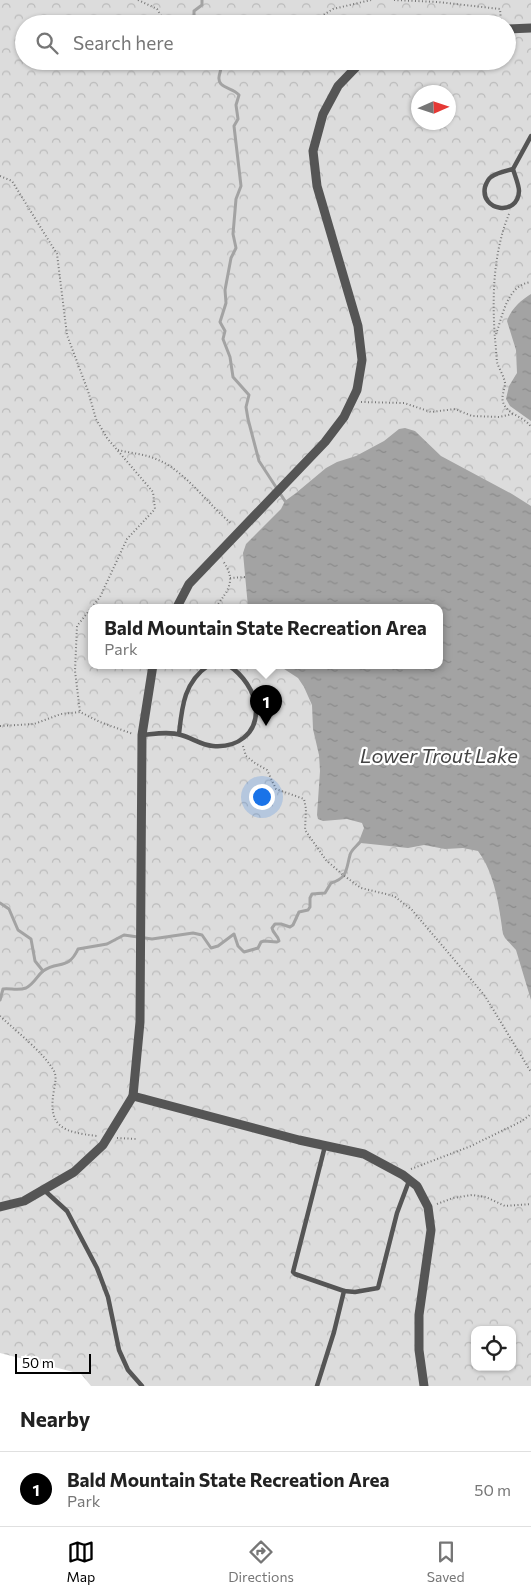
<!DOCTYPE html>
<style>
:root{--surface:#fff;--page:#f2f2f2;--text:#222;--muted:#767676;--line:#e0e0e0;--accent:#000}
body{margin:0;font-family:Commissioner,sans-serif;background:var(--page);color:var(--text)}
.controls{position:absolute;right:15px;bottom:15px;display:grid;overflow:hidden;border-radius:10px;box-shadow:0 1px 4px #0004}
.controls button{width:45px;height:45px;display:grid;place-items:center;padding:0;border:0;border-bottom:1px solid var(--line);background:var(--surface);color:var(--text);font:25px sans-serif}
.compass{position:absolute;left:411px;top:85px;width:45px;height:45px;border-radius:50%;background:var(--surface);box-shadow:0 1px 4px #0004;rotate:87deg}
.scale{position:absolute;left:15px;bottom:12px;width:76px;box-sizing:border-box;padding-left:5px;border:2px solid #000;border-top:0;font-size:14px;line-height:18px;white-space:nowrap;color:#000;-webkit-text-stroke:4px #fff;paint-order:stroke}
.you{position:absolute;left:261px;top:796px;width:18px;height:18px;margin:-12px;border:4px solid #fff;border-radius:50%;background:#1a73e8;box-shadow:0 0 0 8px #1a73e833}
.badge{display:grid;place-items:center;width:32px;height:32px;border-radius:50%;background:var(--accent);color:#fff;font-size:16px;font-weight:700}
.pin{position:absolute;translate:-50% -41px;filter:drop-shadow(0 1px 2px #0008)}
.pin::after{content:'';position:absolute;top:26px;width:18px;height:15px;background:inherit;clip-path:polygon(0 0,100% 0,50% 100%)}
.popup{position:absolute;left:88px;top:604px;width:355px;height:65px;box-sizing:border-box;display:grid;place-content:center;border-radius:10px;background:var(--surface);filter:drop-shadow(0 1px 4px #0005);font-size:16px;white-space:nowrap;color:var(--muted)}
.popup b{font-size:19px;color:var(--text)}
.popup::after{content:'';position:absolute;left:50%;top:100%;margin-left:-10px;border:10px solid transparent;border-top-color:var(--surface)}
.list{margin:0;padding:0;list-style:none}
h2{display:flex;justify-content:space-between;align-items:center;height:65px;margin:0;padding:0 20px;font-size:21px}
h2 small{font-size:16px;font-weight:400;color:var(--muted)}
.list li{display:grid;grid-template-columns:32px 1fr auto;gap:15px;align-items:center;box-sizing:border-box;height:75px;padding:0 20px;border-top:1px solid var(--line)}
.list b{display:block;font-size:19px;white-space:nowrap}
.list p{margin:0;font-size:16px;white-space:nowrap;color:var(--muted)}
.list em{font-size:16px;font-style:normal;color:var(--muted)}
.icon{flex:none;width:28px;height:28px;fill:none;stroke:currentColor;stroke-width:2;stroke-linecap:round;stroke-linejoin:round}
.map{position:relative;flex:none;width:531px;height:1386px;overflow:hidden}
.search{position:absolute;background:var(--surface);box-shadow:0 1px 4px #0004;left:15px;right:15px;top:15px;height:55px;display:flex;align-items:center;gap:12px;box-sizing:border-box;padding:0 18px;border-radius:28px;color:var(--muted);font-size:19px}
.sheet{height:140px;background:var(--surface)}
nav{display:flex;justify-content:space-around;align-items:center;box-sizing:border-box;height:70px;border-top:1px solid var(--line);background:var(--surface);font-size:14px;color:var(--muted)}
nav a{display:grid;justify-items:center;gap:2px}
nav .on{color:var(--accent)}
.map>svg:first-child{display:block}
</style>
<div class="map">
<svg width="531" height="1386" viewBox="0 0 531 1386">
<defs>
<pattern id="park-crowns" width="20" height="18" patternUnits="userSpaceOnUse" patternTransform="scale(1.25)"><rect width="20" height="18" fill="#dcdcdc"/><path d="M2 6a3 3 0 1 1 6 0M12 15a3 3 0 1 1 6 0" fill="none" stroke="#bbb"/></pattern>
<pattern id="water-ripples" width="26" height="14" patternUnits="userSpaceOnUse" patternTransform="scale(1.25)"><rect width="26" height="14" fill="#a3a3a3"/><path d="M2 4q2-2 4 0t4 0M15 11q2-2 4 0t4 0" fill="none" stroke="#8b8b8b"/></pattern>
</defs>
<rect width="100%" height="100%" fill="#fff"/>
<path fill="url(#park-crowns)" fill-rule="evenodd" d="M0 0H531V1386H91L81 1374 0 1353ZM24 24H507V61H24ZM418 92H448V122H418ZM92 607H440V665H92ZM475 1330H512V1367H475Z"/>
<g fill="url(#water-ripples)">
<path d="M531 294V421L510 406 506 399 509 386 517 373 516 350 507 321C511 309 521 300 531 294Z"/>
<path d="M405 428 415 431 441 456 512 494 531 506V1000L516 950 505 938 503 934C499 906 495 874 478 851L463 848 445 849 424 845 408 848 361 843 359 841 364 828 362 823 347 819 323 821 318 819 317 815 320 771 319 755 313 729 312 705 304 687 298 678 281 667 274 665H440V607H248L243 553 246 544 281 509 285 501 296 493 326 468 337 462 356 456 384 441 399 429Z"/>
</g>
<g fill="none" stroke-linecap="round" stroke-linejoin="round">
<g stroke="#a3a3a3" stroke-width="3">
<polyline points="202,0 202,5 194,11 194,16 208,24"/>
<path d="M221 61C224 69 215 77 221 84 226 89 234 89 239 95L236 105 238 119 234 126 241 186 236 199 233 234 236 248 231 258 225 290 226 303 220 322 225 331 223 339 230 357 233 377 249 395 246 407 248 419 259 461 285 501"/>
<polyline points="0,903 9,909 18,930 31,939 35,961 43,971"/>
<path d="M0 1000 3 989C10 988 18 991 26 988 34 984 37 976 43 971 58 960 68 971 78 949L107 944 124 935 152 939 193 933 202 935 211 948 218 946 234 934 238 946 244 952 258 948 261 942 264 941 277 942 279 941C278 935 273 934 272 928L275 924H281L290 927 293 925 299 912 308 910 310 907V898L312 894 325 893 331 883C348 878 346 869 350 855 351 850 357 846 360 842"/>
</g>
<g stroke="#777" stroke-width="2" stroke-dasharray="1 2.5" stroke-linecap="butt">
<polyline points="138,0 157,9 166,24"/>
<polyline points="394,0 438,2 500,9 501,21"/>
<polyline points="309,24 333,9 371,0"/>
<polyline points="0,176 12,181 57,254 67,335 88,391 96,419 107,438 153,492 155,509 127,539 100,597 77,626 75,671 80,712"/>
<path d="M509 214C493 253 492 298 495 339 496 346 496 354 497 362 499 369 504 376 505 383 505 389 501 396 503 402 507 415 524 416 531 427"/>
<path d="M496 334C503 315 507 285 531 282"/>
<polyline points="361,402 404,403 431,412 455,409 472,416 499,417 513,414"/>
<path d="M118 450C130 453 144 454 156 459 185 470 208 505 232 524"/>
<polyline points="230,578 245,577"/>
<path d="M216 607C228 590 237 581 223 561"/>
<polyline points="0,726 34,724 61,714 80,712 100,722 133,734"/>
<polyline points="243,746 246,756 255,763 267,770 276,789 304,799 306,809 305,830 326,860 343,875 361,888 394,896 412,910 485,996 531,1072"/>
<path d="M0 1016C16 1031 44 1053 54 1071 57 1077 55 1083 54 1090 47 1128 64 1132 97 1136"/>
<polyline points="117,1138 137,1139"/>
<polyline points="411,1169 471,1146 522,1121 531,1114"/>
<polyline points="437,1204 453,1198 472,1195 486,1197 505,1206 531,1204"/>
</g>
<g stroke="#555" stroke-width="4.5">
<path d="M513 169C515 176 519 185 519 191 518 217 480 211 485 187 486 184 488 179 491 177 496 173 506 171 513 169L531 136"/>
<path d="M179 734C182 706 184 682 209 665"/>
<path d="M142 735C154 734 169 731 181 735 192 738 201 745 213 746 237 748 257 734 256 709 255 691 242 674 228 665"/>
<polyline points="44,1190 67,1211 97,1268 108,1297 119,1350 128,1370 142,1386"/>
<polyline points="344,1291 355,1292 378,1288 397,1213 409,1181"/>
<polyline points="317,1386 334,1332 344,1291 295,1274 293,1272 325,1146"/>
</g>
<g stroke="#555" stroke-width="9">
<polyline points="507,29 531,28"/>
<polyline points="177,607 189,584 325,442 344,417 357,390 362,360 358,326 317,186 313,151 323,114 338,86 362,61"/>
<polyline points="133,1096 299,1140 364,1154 403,1175 417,1186 428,1207 431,1230 419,1315 419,1350 424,1386"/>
<polyline points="0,1207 24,1201 74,1172 103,1145 133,1096 140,1022 142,735 153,665"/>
</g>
</g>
<g text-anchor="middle" stroke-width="4.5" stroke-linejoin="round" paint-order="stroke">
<g font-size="20" font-style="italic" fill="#444" stroke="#fff">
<text x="439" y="763">Lower Trout Lake</text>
</g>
</g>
</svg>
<div class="controls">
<button><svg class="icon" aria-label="locate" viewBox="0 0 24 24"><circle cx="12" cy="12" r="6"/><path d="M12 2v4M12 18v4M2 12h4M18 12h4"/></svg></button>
</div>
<svg class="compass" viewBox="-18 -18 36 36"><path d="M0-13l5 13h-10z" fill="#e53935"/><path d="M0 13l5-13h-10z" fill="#767676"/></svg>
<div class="scale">50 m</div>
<div class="you"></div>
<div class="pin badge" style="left:266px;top:726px">1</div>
<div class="popup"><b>Bald Mountain State Recreation Area</b>Park</div>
<div class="search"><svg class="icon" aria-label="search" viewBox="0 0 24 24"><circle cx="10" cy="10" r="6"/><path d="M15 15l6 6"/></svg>Search here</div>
</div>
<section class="sheet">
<h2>Nearby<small></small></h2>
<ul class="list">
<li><span class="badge">1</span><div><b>Bald Mountain State Recreation Area</b><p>Park</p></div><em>50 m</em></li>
</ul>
</section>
<nav>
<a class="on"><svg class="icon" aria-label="map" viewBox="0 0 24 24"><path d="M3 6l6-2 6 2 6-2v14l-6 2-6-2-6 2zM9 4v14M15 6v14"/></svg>Map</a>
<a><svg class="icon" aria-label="directions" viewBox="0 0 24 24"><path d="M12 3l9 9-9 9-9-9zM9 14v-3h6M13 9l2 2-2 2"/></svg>Directions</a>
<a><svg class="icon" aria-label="saved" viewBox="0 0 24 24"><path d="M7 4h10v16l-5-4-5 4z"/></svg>Saved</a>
</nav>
